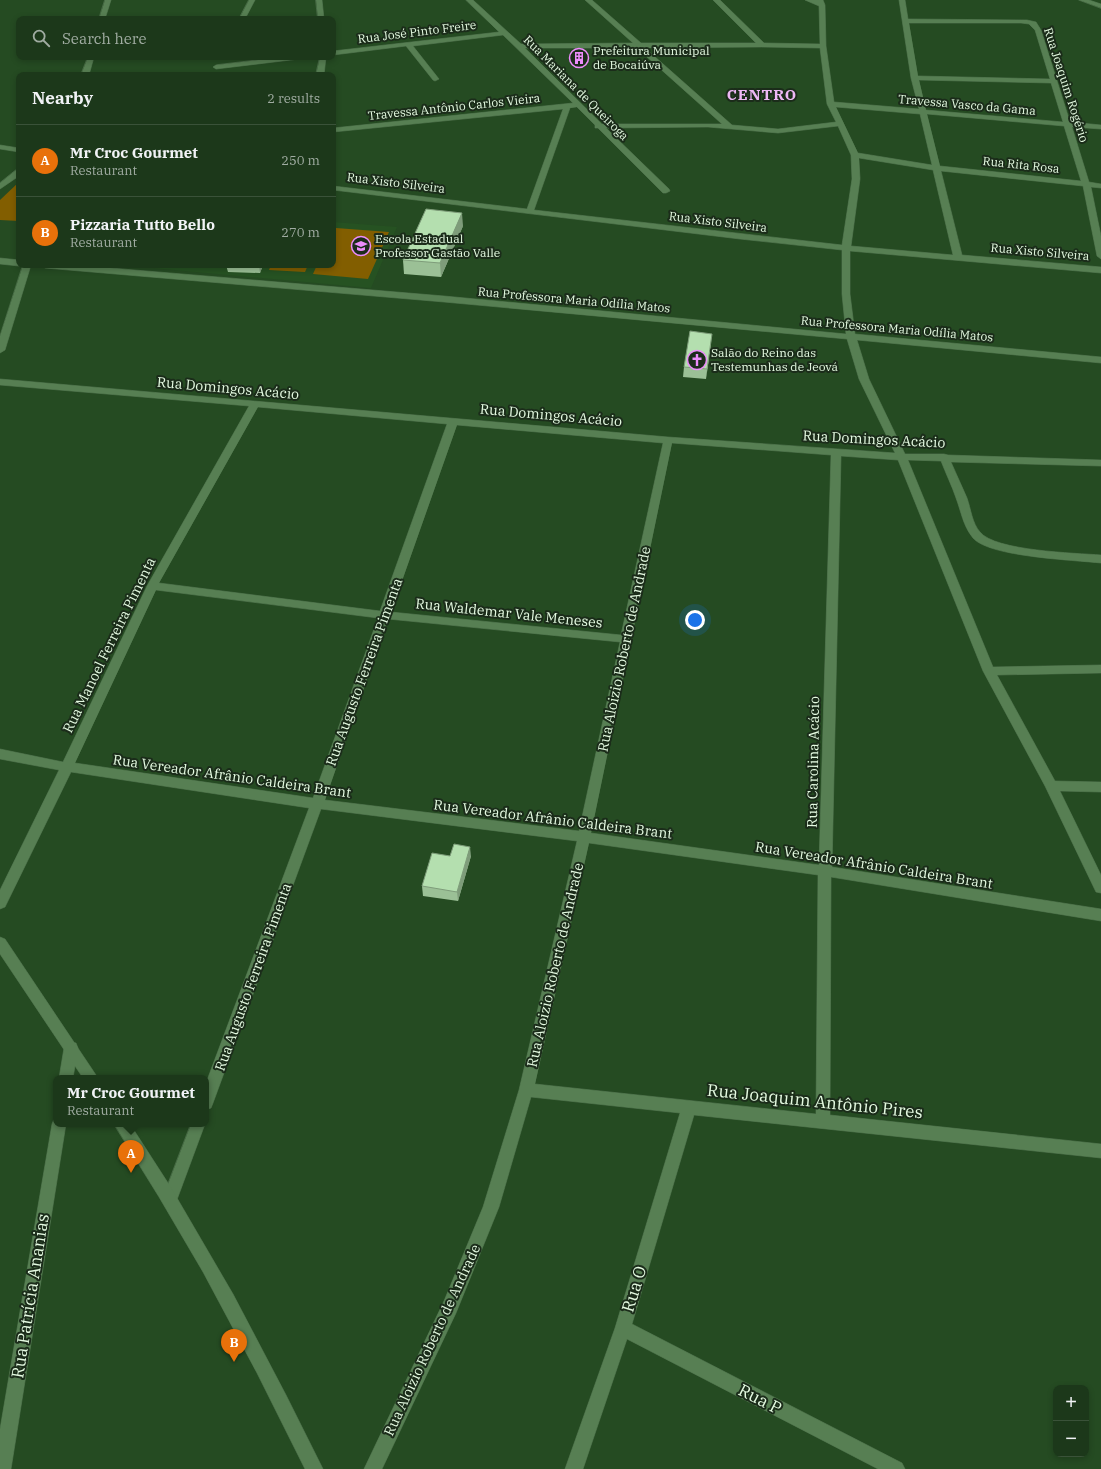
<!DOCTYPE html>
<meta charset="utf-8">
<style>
:root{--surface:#1c381a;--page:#294327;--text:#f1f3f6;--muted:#a0aca2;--line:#3a5239;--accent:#8c9099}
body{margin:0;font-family:"IBM Plex Serif",serif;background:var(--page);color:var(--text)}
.controls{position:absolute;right:12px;bottom:12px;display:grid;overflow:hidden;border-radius:8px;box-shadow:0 2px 6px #0003}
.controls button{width:36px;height:36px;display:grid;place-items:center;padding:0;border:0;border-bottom:1px solid var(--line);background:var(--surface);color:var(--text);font:20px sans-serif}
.you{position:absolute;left:695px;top:620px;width:14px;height:14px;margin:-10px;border:3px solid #fff;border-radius:50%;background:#1a73e8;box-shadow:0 0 0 6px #1a73e833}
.badge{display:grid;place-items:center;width:26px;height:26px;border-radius:50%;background:var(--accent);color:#fff;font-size:13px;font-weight:700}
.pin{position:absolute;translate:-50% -33px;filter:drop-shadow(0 1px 2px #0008)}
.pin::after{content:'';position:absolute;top:21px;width:14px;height:12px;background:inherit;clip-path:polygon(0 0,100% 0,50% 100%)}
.popup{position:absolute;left:53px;top:1075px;width:156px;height:52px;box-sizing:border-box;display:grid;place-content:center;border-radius:8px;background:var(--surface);filter:drop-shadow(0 1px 3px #0005);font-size:13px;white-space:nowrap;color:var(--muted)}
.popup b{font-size:15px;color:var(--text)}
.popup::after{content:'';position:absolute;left:50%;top:100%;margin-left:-8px;border:8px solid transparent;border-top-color:var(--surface)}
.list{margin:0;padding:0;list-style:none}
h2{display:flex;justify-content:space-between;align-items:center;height:52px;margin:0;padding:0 16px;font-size:17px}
h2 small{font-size:13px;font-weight:400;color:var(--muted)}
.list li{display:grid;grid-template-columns:26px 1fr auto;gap:12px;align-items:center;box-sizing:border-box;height:72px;padding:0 16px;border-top:1px solid var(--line)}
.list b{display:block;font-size:15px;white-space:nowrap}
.list p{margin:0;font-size:13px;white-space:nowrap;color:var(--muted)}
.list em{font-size:13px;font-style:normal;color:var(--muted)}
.icon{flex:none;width:22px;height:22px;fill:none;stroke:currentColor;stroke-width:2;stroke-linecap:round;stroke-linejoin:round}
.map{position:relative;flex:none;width:1101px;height:1469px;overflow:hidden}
.search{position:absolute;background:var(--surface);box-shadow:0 2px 6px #0003;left:16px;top:16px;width:320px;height:44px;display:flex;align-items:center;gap:10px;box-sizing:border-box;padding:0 14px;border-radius:8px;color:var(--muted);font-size:15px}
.panel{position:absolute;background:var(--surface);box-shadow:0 2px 6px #0003;left:16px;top:72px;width:320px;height:196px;border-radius:8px}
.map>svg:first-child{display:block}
</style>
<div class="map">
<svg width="1101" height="1469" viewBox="0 0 1101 1469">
<rect width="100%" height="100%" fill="#254b22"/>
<polygon fill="#265222" points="333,222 397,227 371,288 120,265 333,265"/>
<g fill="#825e00">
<polygon points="19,182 19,221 0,220 0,200"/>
<polygon points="336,228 389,232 368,279 313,274 317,265 333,265 333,234"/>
<polygon points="271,265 308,265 305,272 269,270"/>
</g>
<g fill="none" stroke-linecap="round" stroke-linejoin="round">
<defs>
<g id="street">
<polygon points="249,0 255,0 245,19 239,19"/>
<polygon points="316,0 322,0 324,19 318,19"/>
<path d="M466 0H473L521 44 633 43 585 0H592L641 43H756L713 0H720L764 43 820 44 819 6 805 0H823L825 5 826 46 834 102 919 109 911 78 899 0H905L908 19 1027 20 1036 22 1041 30 1070 122 1101 125V129L1072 127 1089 182 1101 184V188L1091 187 1101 236V259L1097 256 1083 186 941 171 962 255 1101 267V273L850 251V294L855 334 1101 357V363L857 340 869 379 905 454H944L948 455 1101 460V466L951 462C956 474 962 486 967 498 971 509 972 523 980 532 995 551 1075 553 1101 555V563C1074 560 989 557 973 538 963 526 961 511 956 498 952 486 946 474 941 461L908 460 993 667 1101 665V673L997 675 1055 781 1101 782V792L1060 791 1101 875V893L1096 892 1045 786 983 671 898 460 841 456 832 867 1101 909V921L831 877 830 1115 1101 1144V1158L694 1115 632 1324 902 1463 905 1469H878L627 1339 583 1469H565L615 1328 680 1113 531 1097 499 1207 456 1313 382 1469H364L444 1301 483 1207 519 1090 577 841 321 809 213 1103 211 1108 206 1110V1083L309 808 71 772 5 907 0 909V890L59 770 0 759V749L63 762 147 586 249 406 0 385V379L668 437 895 453 859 379 847 339 444 302 45 268 41 265H75L444 296 846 334 842 294V250L740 239 333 190V186L527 209 563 109 333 132V128L573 103 503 35 413 46 439 79 435 81 433 80 406 46 333 55V51L499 32ZM909 23H1021L1029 24 1035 30 1050 79 918 76ZM762 47 820 48 827 104 836 122 778 129 732 125 645 48ZM525 48H637L722 124H602ZM919 80 1051 83 1063 122 926 110ZM577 107 595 125V128H598L663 193H666L670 191 669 189 606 128 708 127 778 133 838 126 851 155 852 179 842 245 534 210 570 108ZM836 107 920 114 932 165 858 153ZM927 114 1064 126 1081 181 940 166ZM859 158 933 170 953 255 851 246 860 179ZM258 407 447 424 380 611 159 583ZM457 425 663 443 621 635 391 612ZM672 443 831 455 819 865 591 833ZM156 590 378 618 313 798 75 763ZM388 619 620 642 579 831 325 800ZM589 843 818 875 816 1114 535 1084Z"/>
<polygon points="1079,0 1089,0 1101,4 1101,8"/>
<polygon points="282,57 302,57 299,59 216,69 213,67 216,65"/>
<polygon points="320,57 326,57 324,75 316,75"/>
<polygon points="0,145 19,148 19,152 0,149"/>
<polygon points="16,170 19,170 19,176 0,189 0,183"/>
<polygon points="0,258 19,260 19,265 21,265 19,266 0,264"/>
<polygon points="71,1042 76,1043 78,1048 73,1078 59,1078 64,1048 66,1043"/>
<polygon points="56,1118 56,1124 66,1124 11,1469 0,1469 0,1429 52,1124 54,1119"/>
<polygon points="191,1124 205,1124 175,1205 170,1208 165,1205 162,1200"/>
</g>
<g id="secondary">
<polygon points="105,0 111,0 105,19 99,19"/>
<polygon points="88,57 94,57 89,75 81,75"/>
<polygon points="23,265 31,265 5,350 0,353 0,336"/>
<polygon points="0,937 5,939 98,1078 83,1078 0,954"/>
<polygon points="114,1124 130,1124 170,1186 233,1294 286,1395 323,1469 305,1469 257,1373 203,1272 159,1197"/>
</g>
</defs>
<use href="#street" stroke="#466944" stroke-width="1"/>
<use href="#secondary" stroke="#466944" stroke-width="1"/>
<use href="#street" fill="#577f53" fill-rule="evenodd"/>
<use href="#secondary" fill="#577f53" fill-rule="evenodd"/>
</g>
<g fill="#9bc096">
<polygon points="463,226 441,277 404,274 403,260"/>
<polygon points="226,265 263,265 260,273 228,272"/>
<polygon points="711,343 706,379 683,377 684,367"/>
<polygon points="450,856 471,856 458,901 423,896 422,886"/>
</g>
<g fill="#7e9c7a">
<polygon points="462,213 463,226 441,277 440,263"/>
<polygon points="259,265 263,265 260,273"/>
<polygon points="712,334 711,343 706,379 707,369"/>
<polygon points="470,847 471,856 458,901 457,892"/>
</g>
<g fill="#b4dfaf" stroke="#7e9c7a">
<polygon points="426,209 462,213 440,263 403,260"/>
<polygon points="690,331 712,334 707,369 684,367"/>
<polygon points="454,844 470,847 457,892 422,886 432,853 450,856"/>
</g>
<defs>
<symbol id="building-ring" viewBox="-11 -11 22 22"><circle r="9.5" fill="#1b2c1a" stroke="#ec8cfa" stroke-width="1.5"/><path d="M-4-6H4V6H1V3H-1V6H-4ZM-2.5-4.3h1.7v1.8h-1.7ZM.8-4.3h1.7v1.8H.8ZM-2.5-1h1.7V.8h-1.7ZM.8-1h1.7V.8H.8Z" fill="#ec8cfa"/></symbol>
<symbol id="school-ring" viewBox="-11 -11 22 22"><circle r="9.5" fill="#1b2c1a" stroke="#ec8cfa" stroke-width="1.5"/><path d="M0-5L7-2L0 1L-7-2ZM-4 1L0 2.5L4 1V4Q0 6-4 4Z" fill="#ec8cfa"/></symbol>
<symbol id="church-ring" viewBox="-11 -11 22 22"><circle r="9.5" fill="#1b2c1a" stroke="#ec8cfa" stroke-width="1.5"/><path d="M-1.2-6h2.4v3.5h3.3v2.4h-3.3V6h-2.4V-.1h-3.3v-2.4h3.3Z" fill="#ec8cfa"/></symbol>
</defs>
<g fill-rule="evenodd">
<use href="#building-ring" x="568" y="47" width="22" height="22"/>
<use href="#school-ring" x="350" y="235" width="22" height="22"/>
<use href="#church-ring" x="686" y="349" width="22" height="22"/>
</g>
<g text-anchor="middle" stroke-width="4" stroke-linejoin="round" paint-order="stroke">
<g font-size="12" fill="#e4fae1" stroke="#1b2c1a">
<text transform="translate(417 32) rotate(-7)" y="4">Rua José Pinto Freire</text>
<text transform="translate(1066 85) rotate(72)" y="4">Rua Joaquim Rogério</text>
<text transform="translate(576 88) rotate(45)" y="4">Rua Mariana de Queiroga</text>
<text transform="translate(967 105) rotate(5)" y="4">Travessa Vasco da Gama</text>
<text transform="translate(454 107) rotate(-6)" y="4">Travessa Antônio Carlos Vieira</text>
<text transform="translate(1021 165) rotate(6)" y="4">Rua Rita Rosa</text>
<text transform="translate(396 183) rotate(7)" y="4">Rua Xisto Silveira</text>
<text transform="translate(718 222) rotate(7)" y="4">Rua Xisto Silveira</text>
<text transform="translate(1040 252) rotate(5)" y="4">Rua Xisto Silveira</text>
<text transform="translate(574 300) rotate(5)" y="4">Rua Professora Maria Odília Matos</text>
<text transform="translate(897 329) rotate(5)" y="4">Rua Professora Maria Odília Matos</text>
</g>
<g font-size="12" fill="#e4fae1" stroke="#1b2c1a" text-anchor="start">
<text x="593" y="55">Prefeitura Municipal<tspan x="593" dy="14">de Bocaiúva</tspan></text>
<text x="375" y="243">Escola Estadual<tspan x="375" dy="14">Professor Gastão Valle</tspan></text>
<text x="711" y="357">Salão do Reino das<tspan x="711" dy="14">Testemunhas de Jeová</tspan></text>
</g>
<g font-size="14" fill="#e4fae1" stroke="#1b2c1a">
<text transform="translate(228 388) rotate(5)" y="5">Rua Domingos Acácio</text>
<text transform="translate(551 415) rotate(5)" y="5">Rua Domingos Acácio</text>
<text transform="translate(874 439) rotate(3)" y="5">Rua Domingos Acácio</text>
<text transform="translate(509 613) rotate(6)" y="5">Rua Waldemar Vale Meneses</text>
<text transform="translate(109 645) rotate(-64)" y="5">Rua Manoel Ferreira Pimenta</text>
<text transform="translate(624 649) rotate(-78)" y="5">Rua Aloizio Roberto de Andrade</text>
<text transform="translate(364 672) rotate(-70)" y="5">Rua Augusto Ferreira Pimenta</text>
<text transform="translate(813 762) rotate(-89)" y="5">Rua Carolina Acácio</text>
<text transform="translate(232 776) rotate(8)" y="5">Rua Vereador Afrânio Caldeira Brant</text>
<text transform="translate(553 819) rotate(7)" y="5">Rua Vereador Afrânio Caldeira Brant</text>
<text transform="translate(874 865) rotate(9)" y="5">Rua Vereador Afrânio Caldeira Brant</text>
<text transform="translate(555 965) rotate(-77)" y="5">Rua Aloizio Roberto de Andrade</text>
<text transform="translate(253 977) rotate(-70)" y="5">Rua Augusto Ferreira Pimenta</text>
<text transform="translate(432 1340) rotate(-65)" y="5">Rua Aloizio Roberto de Andrade</text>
</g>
<g font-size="15" font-weight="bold" letter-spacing="1" fill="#edb8f5" stroke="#1b2c1a">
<text x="762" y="100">CENTRO</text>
</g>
<g font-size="17" fill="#e4fae1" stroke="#1b2c1a">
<text transform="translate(815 1101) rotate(6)" y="6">Rua Joaquim Antônio Pires</text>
<text transform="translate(634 1289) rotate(-73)" y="6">Rua O</text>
<text transform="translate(30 1296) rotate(-81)" y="6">Rua Patrícia Ananias</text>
<text transform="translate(760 1399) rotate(27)" y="6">Rua P</text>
</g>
</g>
</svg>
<div class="controls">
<button>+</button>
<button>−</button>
</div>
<div class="you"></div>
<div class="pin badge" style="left:131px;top:1173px;background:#e8710a">A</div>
<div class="popup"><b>Mr Croc Gourmet</b>Restaurant</div>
<div class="pin badge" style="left:234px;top:1362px;background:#e8710a">B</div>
<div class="search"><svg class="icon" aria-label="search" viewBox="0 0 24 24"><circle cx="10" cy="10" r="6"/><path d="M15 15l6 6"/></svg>Search here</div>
<section class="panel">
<h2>Nearby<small>2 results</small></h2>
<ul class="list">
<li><span class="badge" style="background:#e8710a">A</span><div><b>Mr Croc Gourmet</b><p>Restaurant</p></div><em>250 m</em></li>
<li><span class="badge" style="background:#e8710a">B</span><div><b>Pizzaria Tutto Bello</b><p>Restaurant</p></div><em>270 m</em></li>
</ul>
</section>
</div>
